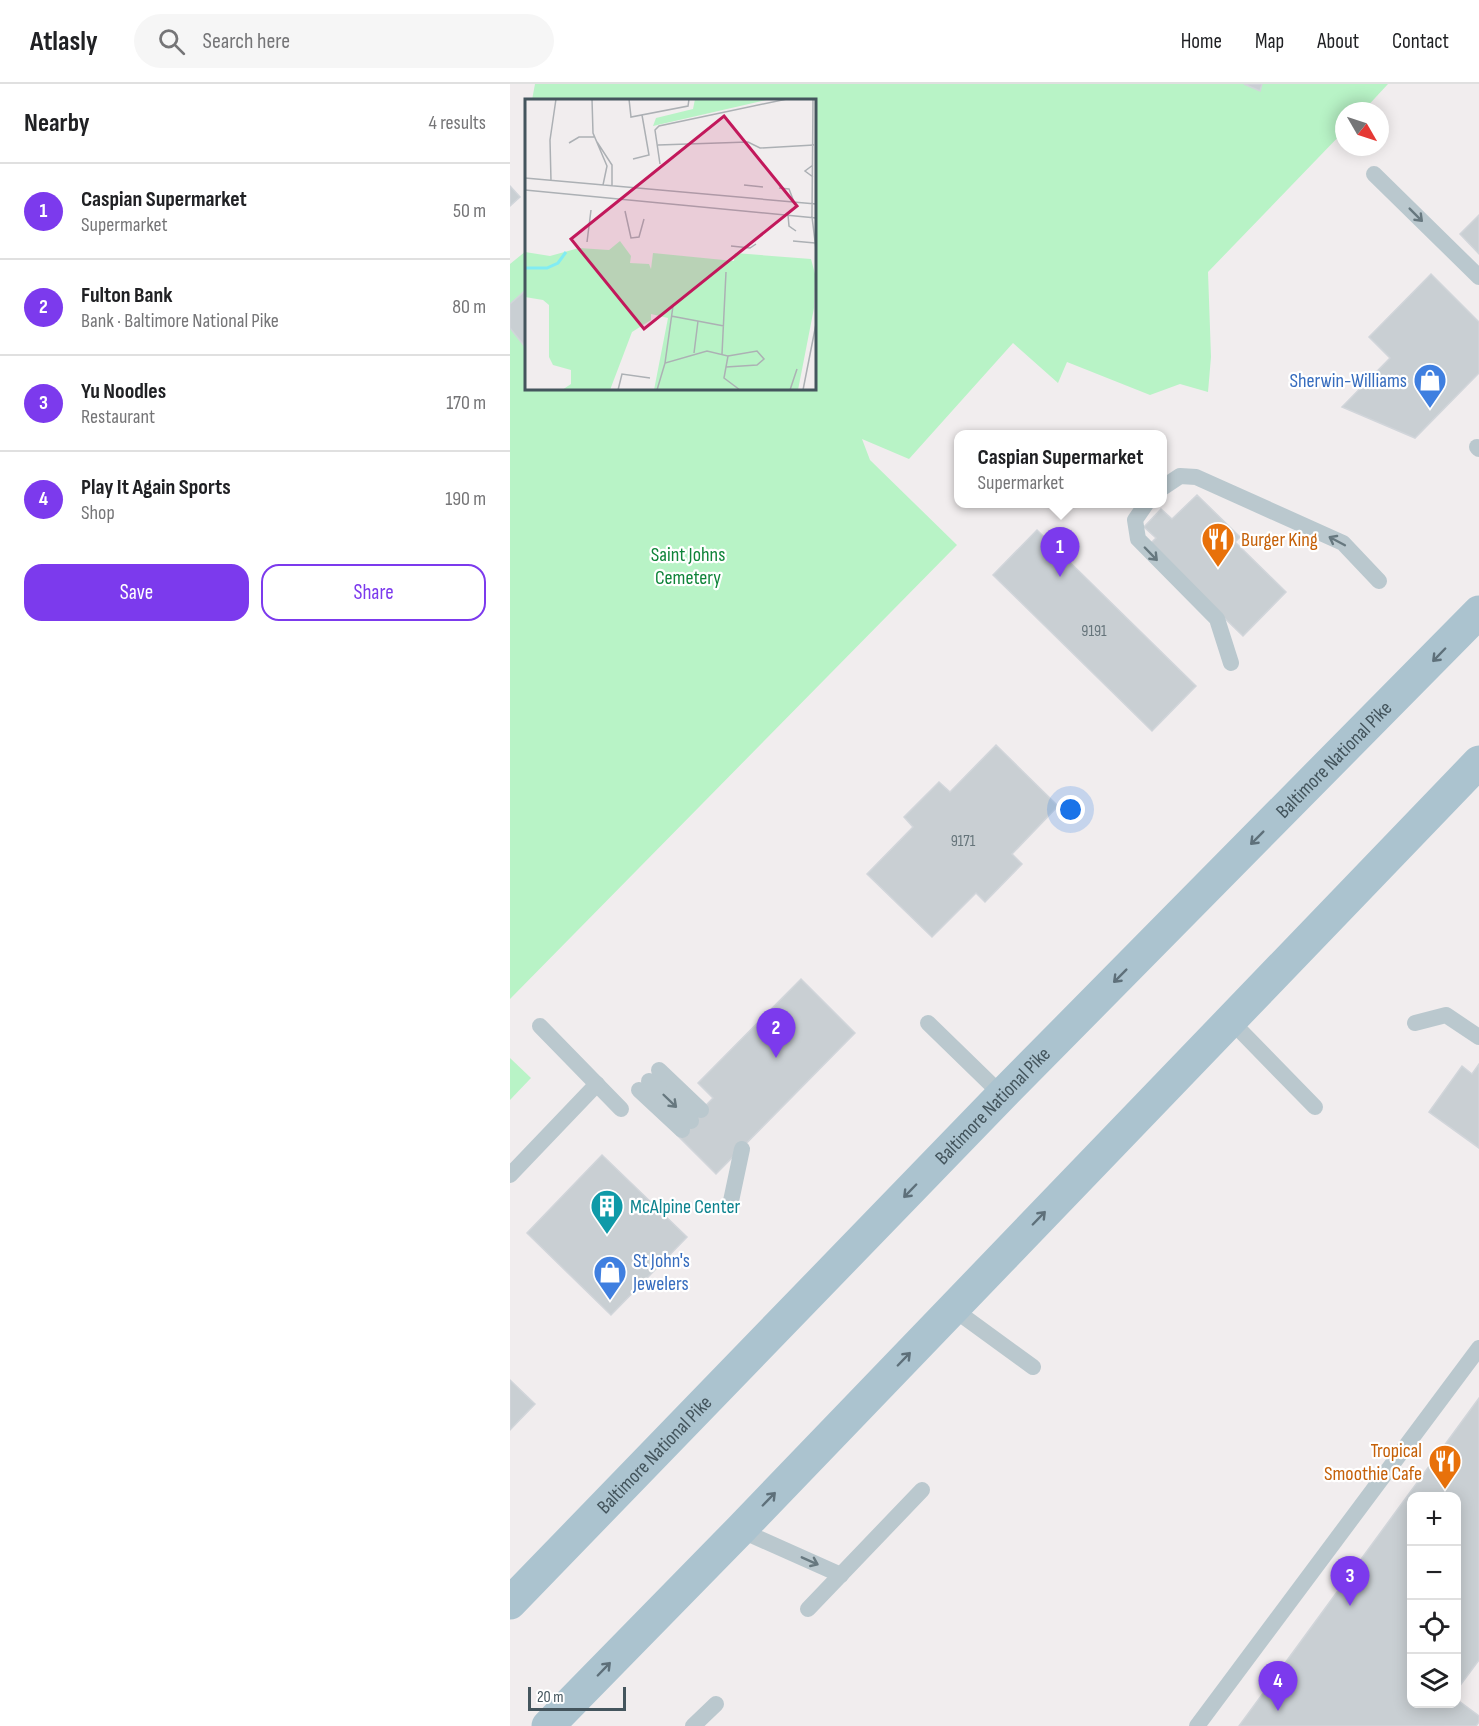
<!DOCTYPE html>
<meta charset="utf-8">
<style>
:root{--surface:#fff;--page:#f6f6f6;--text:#202124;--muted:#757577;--line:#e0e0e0;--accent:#7c3aed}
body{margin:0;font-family:"Sofia Sans Condensed",sans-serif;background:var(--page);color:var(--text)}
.controls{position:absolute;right:18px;bottom:18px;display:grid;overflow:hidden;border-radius:12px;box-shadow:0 3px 15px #0003}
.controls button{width:54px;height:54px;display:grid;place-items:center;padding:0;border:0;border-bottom:2px solid var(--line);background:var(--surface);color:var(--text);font:30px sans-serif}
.compass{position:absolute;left:825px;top:18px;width:54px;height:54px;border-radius:50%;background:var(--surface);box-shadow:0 3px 15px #0003;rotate:129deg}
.scale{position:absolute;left:18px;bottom:15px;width:98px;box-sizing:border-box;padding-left:6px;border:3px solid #44555d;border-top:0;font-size:16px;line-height:21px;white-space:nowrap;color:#44555d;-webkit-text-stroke:4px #fff;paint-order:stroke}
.you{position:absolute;left:561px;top:726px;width:21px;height:21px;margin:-15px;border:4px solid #fff;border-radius:50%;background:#1a73e8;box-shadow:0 0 0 9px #1a73e833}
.badge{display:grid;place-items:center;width:39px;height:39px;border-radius:50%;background:var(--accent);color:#fff;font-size:20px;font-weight:700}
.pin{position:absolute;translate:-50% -50px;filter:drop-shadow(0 2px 3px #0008)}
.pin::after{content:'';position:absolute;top:32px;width:21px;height:18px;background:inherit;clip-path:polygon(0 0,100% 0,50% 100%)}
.popup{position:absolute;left:444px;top:346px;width:213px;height:78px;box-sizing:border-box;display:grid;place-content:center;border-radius:12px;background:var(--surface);filter:drop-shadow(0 2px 4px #0005);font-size:20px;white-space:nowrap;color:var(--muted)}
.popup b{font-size:22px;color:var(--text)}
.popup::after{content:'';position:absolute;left:50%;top:100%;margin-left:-12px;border:12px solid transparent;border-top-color:var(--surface)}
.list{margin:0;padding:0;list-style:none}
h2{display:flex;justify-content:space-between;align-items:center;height:78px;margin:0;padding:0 24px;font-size:26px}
h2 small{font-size:20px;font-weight:400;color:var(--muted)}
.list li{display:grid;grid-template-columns:39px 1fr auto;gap:18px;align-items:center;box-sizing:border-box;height:96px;padding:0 24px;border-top:2px solid var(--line)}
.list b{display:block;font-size:22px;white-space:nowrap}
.list p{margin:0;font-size:20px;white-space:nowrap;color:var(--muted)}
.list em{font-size:20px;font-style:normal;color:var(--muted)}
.actions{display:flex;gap:12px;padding:18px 24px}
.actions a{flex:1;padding:14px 0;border:2px solid var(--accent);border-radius:18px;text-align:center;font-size:21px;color:var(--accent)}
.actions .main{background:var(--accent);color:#fff}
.icon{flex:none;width:33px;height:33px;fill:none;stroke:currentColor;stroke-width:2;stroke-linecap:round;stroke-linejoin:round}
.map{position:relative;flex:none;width:969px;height:1642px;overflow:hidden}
header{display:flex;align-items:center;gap:36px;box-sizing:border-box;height:84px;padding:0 30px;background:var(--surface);border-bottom:2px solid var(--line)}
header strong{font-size:28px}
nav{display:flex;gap:33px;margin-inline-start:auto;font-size:21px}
.search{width:420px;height:54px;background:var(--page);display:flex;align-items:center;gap:15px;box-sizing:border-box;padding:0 21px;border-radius:33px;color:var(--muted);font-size:22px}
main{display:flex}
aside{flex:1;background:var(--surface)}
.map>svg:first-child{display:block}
</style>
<header>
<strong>Atlasly</strong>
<div class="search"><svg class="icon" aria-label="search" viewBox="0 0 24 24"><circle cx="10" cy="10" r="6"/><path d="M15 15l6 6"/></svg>Search here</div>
<nav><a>Home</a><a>Map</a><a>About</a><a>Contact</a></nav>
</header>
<main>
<aside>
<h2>Nearby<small>4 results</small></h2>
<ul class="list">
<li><span class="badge">1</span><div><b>Caspian Supermarket</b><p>Supermarket</p></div><em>50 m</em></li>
<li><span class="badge">2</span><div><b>Fulton Bank</b><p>Bank · Baltimore National Pike</p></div><em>80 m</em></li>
<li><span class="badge">3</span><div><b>Yu Noodles</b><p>Restaurant</p></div><em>170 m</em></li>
<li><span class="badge">4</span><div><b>Play It Again Sports</b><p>Shop</p></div><em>190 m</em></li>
</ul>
<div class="actions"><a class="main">Save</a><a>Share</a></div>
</aside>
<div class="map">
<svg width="969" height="1642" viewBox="0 0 969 1642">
<rect width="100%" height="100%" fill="#f1edee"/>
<g fill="#b8f3c6">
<polygon points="25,0 878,0 853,27 834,27 834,47 698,188 701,273 698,308 670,300 640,311 557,278 548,299 503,259 399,375 352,355 360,376 447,461 0,915 0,180 16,167 16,304 304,304 304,16 22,16"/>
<polygon points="0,974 21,994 0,1016"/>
</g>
<g fill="#c9cfd3" stroke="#d1d5da" stroke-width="1.5">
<polygon points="734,0 752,0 750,7"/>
<polygon points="0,102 10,113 0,122"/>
<polygon points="969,131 969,170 950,150"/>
<polygon points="921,190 969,238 969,289 905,354 832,323 880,274 859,253"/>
<polygon points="16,206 16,264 0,244 0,220"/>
<polygon points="687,411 730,453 725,458 776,508 733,552 639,461 646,454 634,443 651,425 662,435"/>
<polygon points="527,446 686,602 642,647 483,491"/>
<polygon points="486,661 548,722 502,770 512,780 475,818 466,809 422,853 357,790 403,743 394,733 429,698 440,708"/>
<polygon points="291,895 345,949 206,1090 167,1051 203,1014 188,999"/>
<polygon points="969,980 969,1064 919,1028 952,982 962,990"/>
<polygon points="92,1071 177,1153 101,1231 17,1149"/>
<polygon points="0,1296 25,1320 0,1346"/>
<polygon points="969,1314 969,1576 946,1607 946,1412 902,1412 902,1620 946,1620 946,1615 969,1632 969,1638 966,1642 729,1642"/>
</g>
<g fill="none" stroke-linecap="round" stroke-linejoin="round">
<g stroke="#bac8ce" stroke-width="16">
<polyline points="864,90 969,193"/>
<polyline points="967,363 969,365"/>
<polyline points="652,404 670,392 686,393 833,459 869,497"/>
<polyline points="636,420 625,436 628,455 707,535 721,579"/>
<polyline points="720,936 805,1023"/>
<polyline points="418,939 492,1011"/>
<polyline points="905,939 936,931 969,953"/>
<polyline points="30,942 111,1025"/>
<polyline points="149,986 191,1026"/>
<polyline points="139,997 181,1037"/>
<polyline points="129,1006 172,1046"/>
<polyline points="0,1091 87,1000"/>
<polyline points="221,1117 232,1065"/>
<polyline points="442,1224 523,1283"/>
<polyline points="230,1446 331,1491"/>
<polyline points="298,1525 412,1406"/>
<polyline points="183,1642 206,1620"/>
<polyline points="687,1642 969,1264"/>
</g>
<g stroke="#abc3cf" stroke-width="33">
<path id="s1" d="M0 1519 492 1011 969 528"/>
<polyline points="38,1642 230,1446 969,678"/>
</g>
</g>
<defs><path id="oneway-shaft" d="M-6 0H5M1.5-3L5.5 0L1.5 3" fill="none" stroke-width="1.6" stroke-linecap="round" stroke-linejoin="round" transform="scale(1.5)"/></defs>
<g stroke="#67787f">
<use href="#oneway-shaft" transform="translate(906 131) rotate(45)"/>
<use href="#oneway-shaft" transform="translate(827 457) rotate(-152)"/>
<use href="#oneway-shaft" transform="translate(641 470) rotate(46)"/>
<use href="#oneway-shaft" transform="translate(160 1017) rotate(44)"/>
<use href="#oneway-shaft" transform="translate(300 1477) rotate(24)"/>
</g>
<g stroke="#5e707a">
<use href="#oneway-shaft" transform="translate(929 571) rotate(134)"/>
<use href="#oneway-shaft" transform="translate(747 754) rotate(135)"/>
<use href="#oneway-shaft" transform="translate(610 892) rotate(135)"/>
<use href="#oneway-shaft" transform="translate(400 1107) rotate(134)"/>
<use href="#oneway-shaft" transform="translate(529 1134) rotate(-46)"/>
<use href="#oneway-shaft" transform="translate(394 1275) rotate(-46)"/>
<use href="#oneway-shaft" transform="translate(259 1415) rotate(-46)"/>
<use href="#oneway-shaft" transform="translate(94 1585) rotate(-46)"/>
</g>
<defs>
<symbol id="shop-pin" viewBox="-11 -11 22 30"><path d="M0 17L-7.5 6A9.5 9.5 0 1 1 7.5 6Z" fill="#3f7fe0" stroke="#fff"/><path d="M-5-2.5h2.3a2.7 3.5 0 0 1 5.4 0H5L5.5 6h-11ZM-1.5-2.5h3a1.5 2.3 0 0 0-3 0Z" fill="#fff"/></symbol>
<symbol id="restaurant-pin" viewBox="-11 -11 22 30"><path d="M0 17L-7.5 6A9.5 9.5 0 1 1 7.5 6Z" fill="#e8710a" stroke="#fff"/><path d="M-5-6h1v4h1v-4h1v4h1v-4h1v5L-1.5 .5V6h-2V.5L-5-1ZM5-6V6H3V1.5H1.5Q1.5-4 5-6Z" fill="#fff"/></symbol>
<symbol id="building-pin" viewBox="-11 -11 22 30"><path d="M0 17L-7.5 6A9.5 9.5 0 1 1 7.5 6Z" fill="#0f9aa8" stroke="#fff"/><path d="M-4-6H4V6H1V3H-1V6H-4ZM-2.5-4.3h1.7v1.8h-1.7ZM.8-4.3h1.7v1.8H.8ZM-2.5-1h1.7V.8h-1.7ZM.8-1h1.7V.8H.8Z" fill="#fff"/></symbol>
</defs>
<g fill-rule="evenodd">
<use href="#shop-pin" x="901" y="277" width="38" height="52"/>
<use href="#restaurant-pin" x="689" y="436" width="38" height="52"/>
<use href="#building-pin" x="78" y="1103" width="38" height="52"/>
<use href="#shop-pin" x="81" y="1169" width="38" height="52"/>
<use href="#restaurant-pin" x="916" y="1358" width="38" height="52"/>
</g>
<g text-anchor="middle" stroke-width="4.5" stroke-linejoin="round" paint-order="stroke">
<g font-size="16" fill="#65747a">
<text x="584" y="552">9191</text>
<text x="453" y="762">9171</text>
</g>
<g font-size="20" fill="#366cbe" stroke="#fff" text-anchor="end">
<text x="897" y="303">Sherwin-Williams</text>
<text x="123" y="1183" text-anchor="start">St John's<tspan x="123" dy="23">Jewelers</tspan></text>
</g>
<g font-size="20" fill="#c56008" stroke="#fff" text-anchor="start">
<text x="731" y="462">Burger King</text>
<text x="912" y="1373" text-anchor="end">Tropical<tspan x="912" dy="23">Smoothie Cafe</tspan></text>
</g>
<g font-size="20" fill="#0f8439" stroke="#fff">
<text x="178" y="477">Saint Johns<tspan x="178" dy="23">Cemetery</tspan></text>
</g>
<g font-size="20" fill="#44555d" stroke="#fff">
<text dy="7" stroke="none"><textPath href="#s1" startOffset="1179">Baltimore National Pike</textPath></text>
<text dy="7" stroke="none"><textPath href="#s1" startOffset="693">Baltimore National Pike</textPath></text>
<text dy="7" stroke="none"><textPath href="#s1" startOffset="207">Baltimore National Pike</textPath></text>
</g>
<g font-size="20" fill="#0d838f" stroke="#fff" text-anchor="start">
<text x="120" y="1129">McAlpine Center</text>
</g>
</g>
<g transform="translate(15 15)">
<rect width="291" height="291" fill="#f1edee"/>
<path d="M170 0 232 1 246 0 128 27 131 19 168 10ZM95 142 106 157 105 164 124 165 126 170 128 154 209 162 210 154 286 160 290 175 289 209 273 291H129L143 219 126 215V221L107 233 85 291H37L46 285V271L28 266 24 258V206L18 201 0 198V153L25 157 54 149 84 151Z" fill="#b8f3c6"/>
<path fill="none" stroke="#81ecf3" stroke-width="3" d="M0 169H22L33 164 41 153"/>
<path fill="none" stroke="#acb0b4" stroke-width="1.5" d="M67 0 68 34 82 67 78 86M104 0 106 18 163 7 164 0M288 0 287 118 291 150M72 43 87 66V87M44 44 54 38H69M133 46 223 43 235 49 289 46M108 60 124 56 117 16M135 65 130 31 134 27 262 0M288 78 280 72 288 66M0 79 291 105M26 82 25 41 31 0M219 86 238 88M254 89 264 90 269 103M0 91 291 119M100 112 106 139 114 138 119 120M263 116 264 127 271 132M268 142 290 144M62 143 66 111M206 147 225 149 231 145M146 217 199 227M169 254 173 222M197 255 201 173M140 264 148 207M201 268 232 266 239 260 232 252 203 257M93 291 97 275 125 279M132 291 140 264 182 252 203 257 199 279 215 291M265 291 272 270M278 291 291 225"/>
<path fill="#c2185b" fill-opacity="0.15" stroke="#c2185b" stroke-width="3" d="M199 17 272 107 119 230 46 140Z"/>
<rect width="291" height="291" fill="none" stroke="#44555d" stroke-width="3"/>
</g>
</svg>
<div class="controls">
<button>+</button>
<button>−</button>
<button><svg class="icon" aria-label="locate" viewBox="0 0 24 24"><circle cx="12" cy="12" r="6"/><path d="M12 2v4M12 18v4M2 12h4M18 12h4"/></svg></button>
<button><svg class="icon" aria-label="layers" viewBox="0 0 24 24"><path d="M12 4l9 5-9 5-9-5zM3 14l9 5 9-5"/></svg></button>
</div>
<svg class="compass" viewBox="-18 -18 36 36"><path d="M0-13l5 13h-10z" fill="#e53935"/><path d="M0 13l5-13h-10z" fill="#757577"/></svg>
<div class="scale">20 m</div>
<div class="you"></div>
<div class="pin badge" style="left:550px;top:493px">1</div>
<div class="popup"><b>Caspian Supermarket</b>Supermarket</div>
<div class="pin badge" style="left:266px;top:974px">2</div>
<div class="pin badge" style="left:840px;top:1522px">3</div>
<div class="pin badge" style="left:768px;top:1627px">4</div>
</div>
</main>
